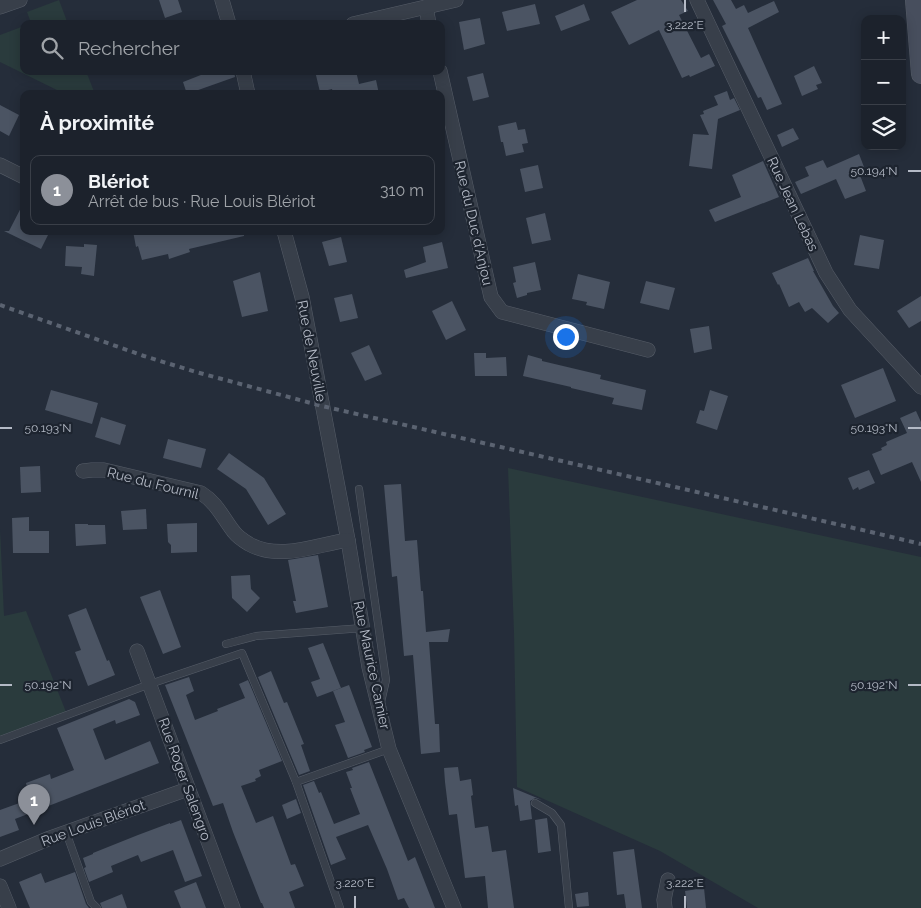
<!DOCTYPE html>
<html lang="fr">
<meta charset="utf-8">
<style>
:root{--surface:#1c222c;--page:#292f38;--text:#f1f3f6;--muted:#a0a4a9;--line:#3a3f48;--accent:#8c9099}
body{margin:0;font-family:Raleway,sans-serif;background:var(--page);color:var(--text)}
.controls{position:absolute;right:15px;top:15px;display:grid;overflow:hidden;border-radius:10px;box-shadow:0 2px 12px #0003}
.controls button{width:45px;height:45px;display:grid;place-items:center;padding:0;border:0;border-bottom:1px solid var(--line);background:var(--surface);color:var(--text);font:25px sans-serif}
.you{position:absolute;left:565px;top:336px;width:18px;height:18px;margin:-12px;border:4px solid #fff;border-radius:50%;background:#1a73e8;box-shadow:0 0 0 8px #1a73e833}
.badge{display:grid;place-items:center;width:32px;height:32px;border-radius:50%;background:var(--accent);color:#fff;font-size:16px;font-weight:700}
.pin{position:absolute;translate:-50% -41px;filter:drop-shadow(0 1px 2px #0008)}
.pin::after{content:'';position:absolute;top:26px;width:18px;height:15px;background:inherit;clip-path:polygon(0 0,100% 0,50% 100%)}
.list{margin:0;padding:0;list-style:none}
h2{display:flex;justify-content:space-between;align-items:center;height:65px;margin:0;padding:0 20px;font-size:21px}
h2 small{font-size:16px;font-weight:400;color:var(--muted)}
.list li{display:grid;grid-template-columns:32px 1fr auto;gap:15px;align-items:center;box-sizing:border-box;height:70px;margin:0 10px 10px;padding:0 10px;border:1px solid var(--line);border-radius:10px}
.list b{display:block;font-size:19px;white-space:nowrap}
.list p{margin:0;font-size:16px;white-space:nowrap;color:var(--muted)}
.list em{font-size:16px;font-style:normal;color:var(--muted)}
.icon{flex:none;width:28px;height:28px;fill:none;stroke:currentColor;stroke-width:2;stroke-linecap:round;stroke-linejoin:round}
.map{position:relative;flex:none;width:921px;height:908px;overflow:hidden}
.search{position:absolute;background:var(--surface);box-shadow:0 2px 12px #0003;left:20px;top:20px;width:425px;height:55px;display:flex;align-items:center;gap:12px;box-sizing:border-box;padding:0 18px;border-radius:10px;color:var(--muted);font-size:19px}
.panel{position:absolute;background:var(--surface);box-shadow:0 2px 12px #0003;left:20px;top:90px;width:425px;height:145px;border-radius:10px}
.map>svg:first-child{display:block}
</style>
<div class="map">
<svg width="921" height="908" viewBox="0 0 921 908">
<rect width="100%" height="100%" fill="#252d3a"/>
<g fill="#2a3b3d">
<polygon points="59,0 68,24 29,24 31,23 27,12"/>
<polygon points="24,26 24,71 86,71 95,94 65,94 0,62 0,35"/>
<polygon points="508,468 921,557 921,908 758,908 660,851 517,787 514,633"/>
<polygon points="0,529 4,616 26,611 66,712 0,736"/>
</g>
<g fill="#4b5463">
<polygon points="159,0 178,0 182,12 165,18"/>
<polygon points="637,0 681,0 688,11 679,15 701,58 709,54 715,66 690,77 689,75 682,78 659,30 629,45 611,12"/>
<polygon points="713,0 731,0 736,9 744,5 748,13 774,1 779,12 748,28 782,104 767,110 761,97 758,98 722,26 726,24"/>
<polygon points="535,4 540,24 507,31 502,12"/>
<polygon points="584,4 590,20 561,31 555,16"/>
<polygon points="480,18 485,44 464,50 459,22"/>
<polygon points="814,66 822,83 816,85 818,89 802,96 794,76"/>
<polygon points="211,71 234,71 235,77 187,94 183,82"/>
<polygon points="315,71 356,71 359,84 376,80 379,94 333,94 332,89 320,92"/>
<polygon points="483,73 489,97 473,101 467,77"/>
<polygon points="727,91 730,100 734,98 740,110 718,119 712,169 689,166 693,134 709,135 700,115 704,114 703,111 718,105 714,96"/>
<polygon points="0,105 19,115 9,136 0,131"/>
<polygon points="516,122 518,130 525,129 528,143 522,144 524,152 506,156 503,142 501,142 498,126"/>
<polygon points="793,128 799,139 782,147 777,135"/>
<polygon points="859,154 864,167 858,170 866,191 845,199 836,179 801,194 795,182 809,176 805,167 823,160 827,168"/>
<polygon points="763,161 779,197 715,222 709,210 741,197 732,175"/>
<polygon points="538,165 543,188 525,192 520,169"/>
<polygon points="24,202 24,231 50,231 41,249 4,231 9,231"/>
<polygon points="545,213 551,240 532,244 526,218"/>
<polygon points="133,231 244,231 244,236 189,249 190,252 169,259 168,254 142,260 138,246 136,247"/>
<polygon points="860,235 884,240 879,269 854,265"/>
<polygon points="341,237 347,262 329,266 322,242"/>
<polygon points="442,242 448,268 406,278 404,270 426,262 423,247"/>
<polygon points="84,244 97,245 94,276 81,274 82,267 65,266 66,246 84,247"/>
<polygon points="808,258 814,271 813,271 833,306 839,313 828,323 812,308 805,312 799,302 789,307 779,284 778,285 772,273"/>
<polygon points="535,262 541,290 527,293 527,295 517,298 513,283 516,282 513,267"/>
<polygon points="260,272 268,311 242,317 233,281"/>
<polygon points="578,274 610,282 604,309 586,305 587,302 572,299"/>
<polygon points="646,281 675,288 669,310 640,303"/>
<polygon points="352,294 358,318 340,322 334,298"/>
<polygon points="921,296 921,321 909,328 897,311"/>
<polygon points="452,301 466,330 446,340 432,311"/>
<polygon points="709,326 712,349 694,353 690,329"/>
<polygon points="369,345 382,374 365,381 351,353"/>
<polygon points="474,353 486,353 486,358 506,357 507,376 475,376"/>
<polygon points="528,355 542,359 542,361 601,375 600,379 646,390 642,410 612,404 614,398 571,388 571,387 523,376"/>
<polygon points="883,368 896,401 855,418 841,385"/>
<polygon points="51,390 98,403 92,424 45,410"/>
<polygon points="710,390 728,396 717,430 696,423 700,410 704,411"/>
<polygon points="916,411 921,422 921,482 912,462 881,475 872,454 882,450 881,448 887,445 886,442 907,433 900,418"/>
<polygon points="101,417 126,425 120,445 95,437"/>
<polygon points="168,439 206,449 201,468 163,458"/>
<polygon points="229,453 264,478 286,514 268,525 246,489 217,469"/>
<polygon points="40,466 41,492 21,493 20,467"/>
<polygon points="869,470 875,483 859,490 858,487 853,490 848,478"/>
<polygon points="401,484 405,541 417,540 421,591 423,591 426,632 450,629 448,642 429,642 435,724 439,724 440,752 421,754 413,655 404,656 397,576 392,577 384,485"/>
<polygon points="146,509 147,529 123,530 121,511"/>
<polygon points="29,517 29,531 49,531 49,553 13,553 12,518"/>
<polygon points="197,523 197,552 171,553 171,545 168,542 167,524"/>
<polygon points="75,524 88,524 88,525 105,525 106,544 76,546"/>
<polygon points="318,555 328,607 296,613 293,601 296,601 288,560"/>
<polygon points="250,575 251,589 260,598 247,612 232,598 231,576"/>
<polygon points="160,590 181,647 163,654 140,597"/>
<polygon points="86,608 107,661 109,660 115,675 88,686 75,652 81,650 68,615"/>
<polygon points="323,643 341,688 317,697 311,682 320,679 308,648"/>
<polygon points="271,671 284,703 287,702 304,744 301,745 310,771 299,775 258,677"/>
<polygon points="189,677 194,691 186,695 195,720 218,711 217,709 245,698 239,684 248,680 282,761 259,770 261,776 255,779 256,781 241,786 256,823 273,816 291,865 295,864 304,886 289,892 295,908 264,908 262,903 261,903 233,832 223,803 213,806 165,685"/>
<polygon points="349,685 372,747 364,750 365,752 348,758 335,725 345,722 333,691"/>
<polygon points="129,699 135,702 140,715 116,724 115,720 93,729 105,760 150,741 159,763 15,819 19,830 0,837 0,810 25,801 21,791 27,788 26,783 50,774 51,779 74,770 57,728"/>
<polygon points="369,762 408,861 415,857 435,908 409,908 404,898 398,900 387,869 368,825 336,837 346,859 331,865 303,785 314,781 319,793 321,792 334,824 360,814 350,788 352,788 346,772 353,770 352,768"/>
<polygon points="458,767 460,781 471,779 473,795 471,796 475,828 488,826 492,852 506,850 514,908 488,908 485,876 465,878 457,814 449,815 445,782 444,768"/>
<polygon points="513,788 542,800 535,798 530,801 532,819 520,821 518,805 515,806"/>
<polygon points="296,799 301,813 287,819 282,805"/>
<polygon points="547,818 551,851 538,853 535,820"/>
<polygon points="181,820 202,876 185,882 173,850 141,862 138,855 111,866 113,872 89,882 84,868 86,867 83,858 93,854 93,853 138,835 170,823 170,824"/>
<polygon points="634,849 642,908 626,908 624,894 617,895 613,852"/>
<polygon points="75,872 86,904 89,908 30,908 19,882 41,873 45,883"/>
<polygon points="196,882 206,908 181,908 174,891"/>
<polygon points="704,888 706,908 687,908 685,891"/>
<polygon points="588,892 589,906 577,907 575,894"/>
<polygon points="122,894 127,908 102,908 100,903"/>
</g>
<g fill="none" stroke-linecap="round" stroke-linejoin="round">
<defs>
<g id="lane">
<polyline points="359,489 386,680 381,702"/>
<polyline points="226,644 256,636 363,628"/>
<polyline points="0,740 150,684 242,653 296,782 340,908"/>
<polyline points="296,782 389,749"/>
<polyline points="535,803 552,813 561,825 569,908"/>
<polyline points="66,832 91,902 97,908"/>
</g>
<g id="street">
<polyline points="222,0 229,24"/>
<polyline points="697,0 826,273 850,310 921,387"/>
<polyline points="0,7 20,0"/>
<polyline points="426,7 429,24"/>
<polyline points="353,24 456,0"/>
<polyline points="243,71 248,94"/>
<polyline points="440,71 491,297 502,312 648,350"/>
<polyline points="0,165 24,177"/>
<polyline points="284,231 302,297 348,540 369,667 389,749 454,908"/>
<path d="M83 471 92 470H104L201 493C217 503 223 518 234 532 237 536 244 541 249 544 280 561 315 545 348 540"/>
<polyline points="137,651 233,908"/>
<polyline points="0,859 50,838 188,789"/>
<polyline points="0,886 9,908"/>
<polyline points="665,908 664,900 668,880"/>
</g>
<polyline id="secondary" points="915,0 921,74"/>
</defs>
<use href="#lane" stroke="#565d68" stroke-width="8"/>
<use href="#street" stroke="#565d68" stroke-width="15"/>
<use href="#secondary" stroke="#565d68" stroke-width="20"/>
<use href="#lane" stroke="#383f4a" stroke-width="7"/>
<use href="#street" stroke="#383f4a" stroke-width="14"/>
<use href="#secondary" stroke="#474e5d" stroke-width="19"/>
<polyline stroke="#5b6371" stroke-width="4" stroke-dasharray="5 5" stroke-linecap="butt" points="0,305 144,356 196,372 322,406 871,532 921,544"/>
</g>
<path fill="none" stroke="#b4bac6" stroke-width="2" d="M685 0V12M908 171H921M0 428H12M908 428H921M0 685H12M908 685H921M355 896V908M685 896V908"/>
<g text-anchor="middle" stroke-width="4.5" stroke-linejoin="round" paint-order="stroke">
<g font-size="14" fill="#b4bac6" stroke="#1d242f">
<text transform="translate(793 204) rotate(65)" y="5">Rue Jean Lebas</text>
<text transform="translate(474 223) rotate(77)" y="5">Rue du Duc d'Anjou</text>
<text transform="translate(312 351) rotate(79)" y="5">Rue de Neuville</text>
<text transform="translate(153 483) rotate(14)" y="5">Rue du Fournil</text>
<text transform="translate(372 665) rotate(78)" y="5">Rue Maurice Camier</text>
<text transform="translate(185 779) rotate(70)" y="5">Rue Roger Salengro</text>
<text transform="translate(93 823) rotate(-20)" y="5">Rue Louis Blériot</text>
</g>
</g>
<g font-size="12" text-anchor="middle" fill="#b4bac6" stroke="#1d242f" stroke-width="4.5" stroke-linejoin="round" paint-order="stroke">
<text x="685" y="29">3.222°E</text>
<text x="874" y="175">50.194°N</text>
<text x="48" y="432">50.193°N</text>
<text x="874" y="432">50.193°N</text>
<text x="48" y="689">50.192°N</text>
<text x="874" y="689">50.192°N</text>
<text x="355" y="887">3.220°E</text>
<text x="685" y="887">3.222°E</text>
</g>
</svg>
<div class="controls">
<button>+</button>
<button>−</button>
<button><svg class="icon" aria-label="layers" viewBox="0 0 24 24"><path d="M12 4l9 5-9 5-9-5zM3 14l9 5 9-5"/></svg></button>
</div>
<div class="you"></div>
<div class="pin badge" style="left:34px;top:825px">1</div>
<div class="search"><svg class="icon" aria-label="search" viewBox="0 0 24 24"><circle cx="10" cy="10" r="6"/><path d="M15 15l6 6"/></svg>Rechercher</div>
<section class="panel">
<h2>À proximité<small></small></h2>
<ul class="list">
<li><span class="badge">1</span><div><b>Blériot</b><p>Arrêt de bus · Rue Louis Blériot</p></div><em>310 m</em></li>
</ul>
</section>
</div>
